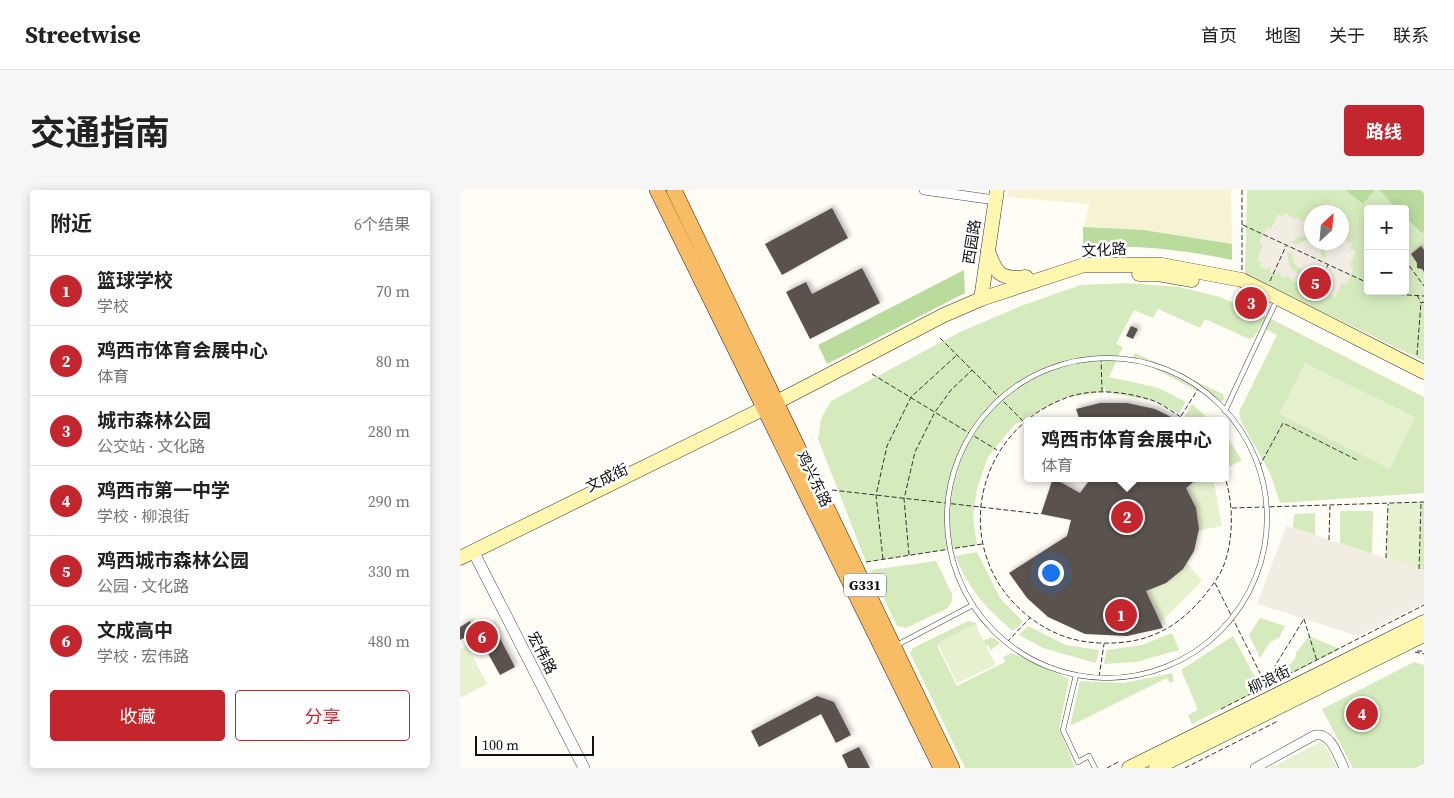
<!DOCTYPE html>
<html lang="zh">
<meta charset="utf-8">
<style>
:root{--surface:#fff;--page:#f6f6f6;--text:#222;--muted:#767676;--line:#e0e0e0;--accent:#c4262e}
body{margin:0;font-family:"Source Serif 4","Noto Sans SC",serif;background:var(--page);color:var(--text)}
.controls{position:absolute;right:15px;top:15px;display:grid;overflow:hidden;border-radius:5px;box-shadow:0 2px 12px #0003}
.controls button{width:45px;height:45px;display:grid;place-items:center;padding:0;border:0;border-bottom:1px solid var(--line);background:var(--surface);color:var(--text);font:25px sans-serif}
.compass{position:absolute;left:844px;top:15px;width:45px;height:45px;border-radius:50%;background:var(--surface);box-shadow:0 2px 12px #0003;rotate:26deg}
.scale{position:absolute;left:15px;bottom:12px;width:119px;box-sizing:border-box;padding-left:5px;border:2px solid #111;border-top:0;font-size:14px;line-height:18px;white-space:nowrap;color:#111;-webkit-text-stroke:4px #fff;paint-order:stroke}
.you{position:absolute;left:590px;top:382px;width:18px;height:18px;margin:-12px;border:4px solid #fff;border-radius:50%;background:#1a73e8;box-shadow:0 0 0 8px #1a73e833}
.badge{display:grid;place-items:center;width:32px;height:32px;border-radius:50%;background:var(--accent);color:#fff;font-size:16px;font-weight:700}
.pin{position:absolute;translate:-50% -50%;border:2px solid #fff;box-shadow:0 1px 5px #0006}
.popup{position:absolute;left:564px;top:227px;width:205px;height:65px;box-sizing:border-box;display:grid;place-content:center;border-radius:5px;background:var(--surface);filter:drop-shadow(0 1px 4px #0005);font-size:16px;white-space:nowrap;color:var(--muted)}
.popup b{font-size:19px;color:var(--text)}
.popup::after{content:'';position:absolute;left:50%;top:100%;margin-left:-10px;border:10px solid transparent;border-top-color:var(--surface)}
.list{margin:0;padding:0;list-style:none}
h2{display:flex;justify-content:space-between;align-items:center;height:65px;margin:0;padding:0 20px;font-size:21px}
h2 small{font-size:16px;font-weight:400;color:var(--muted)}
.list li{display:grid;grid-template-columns:32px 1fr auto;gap:15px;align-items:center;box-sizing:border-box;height:70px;padding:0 20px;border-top:1px solid var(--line)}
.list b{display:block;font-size:19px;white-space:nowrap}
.list p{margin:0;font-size:16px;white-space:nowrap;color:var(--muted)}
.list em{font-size:16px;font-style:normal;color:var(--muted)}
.actions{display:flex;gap:10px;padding:15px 20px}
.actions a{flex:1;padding:11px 0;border:1px solid var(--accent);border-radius:5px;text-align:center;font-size:18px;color:var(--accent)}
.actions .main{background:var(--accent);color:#fff}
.map{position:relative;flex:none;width:964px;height:578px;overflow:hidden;border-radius:5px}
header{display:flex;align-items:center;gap:30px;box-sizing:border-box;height:70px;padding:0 25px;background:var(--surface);border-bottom:1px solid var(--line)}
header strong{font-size:24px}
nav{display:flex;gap:28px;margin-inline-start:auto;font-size:18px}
.intro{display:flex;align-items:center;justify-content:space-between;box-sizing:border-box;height:120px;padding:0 30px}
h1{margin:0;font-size:35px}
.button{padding:12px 22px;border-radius:5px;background:var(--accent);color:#fff;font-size:18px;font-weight:700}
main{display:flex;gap:30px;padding:0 30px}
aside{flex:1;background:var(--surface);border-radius:5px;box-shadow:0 2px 12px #0003}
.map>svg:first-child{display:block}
</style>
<header>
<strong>Streetwise</strong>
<nav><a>首页</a><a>地图</a><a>关于</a><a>联系</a></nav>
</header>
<div class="intro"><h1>交通指南</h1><a class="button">路线</a></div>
<main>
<aside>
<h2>附近<small>6个结果</small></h2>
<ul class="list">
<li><span class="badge">1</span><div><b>篮球学校</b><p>学校</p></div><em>70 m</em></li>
<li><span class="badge">2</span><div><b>鸡西市体育会展中心</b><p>体育</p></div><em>80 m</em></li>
<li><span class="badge">3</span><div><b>城市森林公园</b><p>公交站 · 文化路</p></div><em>280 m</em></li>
<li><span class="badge">4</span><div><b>鸡西市第一中学</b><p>学校 · 柳浪街</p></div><em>290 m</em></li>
<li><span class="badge">5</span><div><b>鸡西城市森林公园</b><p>公园 · 文化路</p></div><em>330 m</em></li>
<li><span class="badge">6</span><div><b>文成高中</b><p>学校 · 宏伟路</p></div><em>480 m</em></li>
</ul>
<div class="actions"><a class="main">收藏</a><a>分享</a></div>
</aside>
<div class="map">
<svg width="964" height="578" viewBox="0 0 964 578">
<defs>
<filter id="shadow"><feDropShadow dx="2.5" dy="-2.5" stdDeviation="2.5" flood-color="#0004"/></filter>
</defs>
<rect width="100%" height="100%" fill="#fffdf5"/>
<polygon fill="#f6f3d4" points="548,0 771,0 772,54 686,40 623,37 630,14 547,7"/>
<g fill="#d5ebbd" fill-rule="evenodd">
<path d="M787 0H885L903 14 915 0H919L937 19H908V101H945V27L961 44 964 41V171L785 84ZM852 22H882V52H852Z"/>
<polygon points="667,93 719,97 760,107 813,130 964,207 964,303 820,313 810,283 781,231 779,222 817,145 800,137 794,147 789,149 745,129 740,138 698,119 693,128 674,120 656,154 663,157 649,187 699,198 726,212 719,223 695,211 645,202 645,197 642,202 603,208 554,235 528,267 517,299 513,327 517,355 406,372 358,249 361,229 371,211 500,142 563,115 621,95"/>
<polygon points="675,163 763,204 764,210 759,212 689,176 671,172"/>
<polygon points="732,214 751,231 730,231 725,226"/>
<polygon points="766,246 782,270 767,278 766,275"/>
<polygon points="961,312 964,312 964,380 959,379"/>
<polygon points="880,321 913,321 912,364 880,353"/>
<polygon points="855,323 855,345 833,338 834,324"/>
<path d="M517 362 540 408 563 432 553 441C524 416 511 402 495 366Z"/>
<polygon points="476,371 492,404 492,411 488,418 446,438 437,436 410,380"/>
<polygon points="800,428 825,436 819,448 810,452 800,468 789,445"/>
<polygon points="508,431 516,433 518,441 509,440 477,456 497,496 545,472 543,467 552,463 609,489 599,538 615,578 505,578 450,463 453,458"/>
<polygon points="568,436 606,455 639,460 636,473 583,458 559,445"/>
<polygon points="712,443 719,460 676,472 644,474 646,460 682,455"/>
<polygon points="773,446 801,499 732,534 728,525 738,520 721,480"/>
<polygon points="849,446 880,459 812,493 835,469 836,463"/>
<polygon points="531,447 540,453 531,460 528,455 521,459 518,454"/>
<polygon points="954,472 964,475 964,574 955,578 893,578 862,519"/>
<polygon points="712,483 714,491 710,493 707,488 610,536 620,491 664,493"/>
</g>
<g fill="#b9dc9c">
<polygon points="885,0 915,0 903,14"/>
<polygon points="919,0 964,0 964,41 962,44 945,27 945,19 937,19"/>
<path d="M623 37 684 40 772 54V70C719 59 678 55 623 57Z"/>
<polygon points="504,80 505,103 367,174 358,155"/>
</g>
<g fill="#e6f2cf">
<polygon points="845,173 955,227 930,279 819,224"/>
<polygon points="727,288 753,288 762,336 741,340 722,338 721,309"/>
<polygon points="961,312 959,379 926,368 928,313"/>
<polygon points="712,366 728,374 742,391 697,436 682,397"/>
<polygon points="515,434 536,475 497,493 477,453"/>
<polygon points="7,455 27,494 0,508 0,459"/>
<polygon points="862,551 877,578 810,578"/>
</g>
<g fill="#f1ede2" fill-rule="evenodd">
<path d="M825 23 835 30 836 28 848 33 847 36 851 37V46L838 47 831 52 836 55 845 50 851 51 859 56 862 67 866 68 863 53 886 51 892 54 890 59 896 62 889 76 894 78 886 94 882 92 875 107 870 104 868 108 858 101 857 103 851 101 852 98 849 97 847 99 843 96 844 94 840 92 838 94 827 86 825 88 820 86 821 84 818 82 816 84 810 82 811 79 808 77 807 80 800 76 801 72 797 70 803 56 799 53 807 37 811 39 818 24 823 27ZM827 62 832 64 834 73 840 79 847 81 858 76 862 79 850 86 841 85 833 81 829 74Z"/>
<polygon points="826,336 964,380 964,413 898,446 797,414"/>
</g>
<g fill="#5a524d" filter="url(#shadow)">
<polygon points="372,18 388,48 322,85 305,54"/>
<polygon points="961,56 964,60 964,82 962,79 957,78 957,73 951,64"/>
<polygon points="402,78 420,113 350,149 326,102 346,92 352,104"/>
<polygon points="671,136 678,139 673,149 666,146"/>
<polygon points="640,213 667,213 695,219 719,231 620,231 616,219"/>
<polygon points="593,288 620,303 631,288 738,288 726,298 736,318 739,339 734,361 723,379 706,393 686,401 703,438 667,446 625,444 588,427 567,408 549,383 607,346 611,330 581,324"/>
<polygon points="10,431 15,442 0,450 0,437"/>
<polygon points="32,433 55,477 40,485 16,442"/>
<polygon points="357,506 374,512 391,545 376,553 361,524 299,557 291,541"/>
<polygon points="399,557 410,578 388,578 382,565"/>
</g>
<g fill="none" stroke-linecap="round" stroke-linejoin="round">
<defs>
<g id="service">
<circle cx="647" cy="328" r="160"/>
<polyline points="765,221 814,116"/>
<polyline points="437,455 513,415"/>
<polyline points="616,485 603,540 618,572 629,566 635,578"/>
</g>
<g id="minor">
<polyline points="464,0 535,10"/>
<path d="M795 578 855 545C871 542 878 566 884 578"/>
</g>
<polyline id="tertiary" points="13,361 124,578"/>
<g id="secondary">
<path d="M528 61C536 84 541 90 566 87"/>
<polyline points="679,84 698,84 732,90"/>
<polyline points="521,109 537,0"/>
<polyline points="0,368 317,212 484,125 521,109 624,75 702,75 782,90 964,182"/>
<polyline points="669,578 964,432"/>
<polyline points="696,578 964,445"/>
</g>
<g id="trunk">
<polyline points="197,0 481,578"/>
<polyline points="214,0 492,578"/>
</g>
</defs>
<use href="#service" stroke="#444" stroke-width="5.5"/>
<use href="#minor" stroke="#444" stroke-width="10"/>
<use href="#tertiary" stroke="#444" stroke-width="12"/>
<use href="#secondary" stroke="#333" stroke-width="15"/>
<use href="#trunk" stroke="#222" stroke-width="16"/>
<g stroke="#333" stroke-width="1" stroke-dasharray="5 2.5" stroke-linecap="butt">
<polyline points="783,35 908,93"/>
<polyline points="945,70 964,96"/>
<polyline points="782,80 782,0"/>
<polyline points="810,91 826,56"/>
<polyline points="925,101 932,104 964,106"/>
<polyline points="957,105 961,113 964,112"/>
<polyline points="850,111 868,75"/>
<polyline points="480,148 563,231"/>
<polyline points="957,165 961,112"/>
<polyline points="641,167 642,201"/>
<polyline points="412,184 537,260"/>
<polyline points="721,226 740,196"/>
<path d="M727 231C715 224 701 212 688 209 662 201 629 198 603 209 512 245 490 364 568 426 589 443 613 452 640 453 694 455 726 433 756 390 774 365 775 316 765 288"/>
<polyline points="799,277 823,233 899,271"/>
<polyline points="372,300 581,324"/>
<polyline points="772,318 964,312"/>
<polyline points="869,350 870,316"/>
<polyline points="449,365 444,309 455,262 475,222 491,200 512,180"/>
<polyline points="926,368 928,314"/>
<polyline points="423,369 416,305 427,256 451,207 497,165"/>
<polyline points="406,372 522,354"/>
<polyline points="959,379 961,313"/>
<polyline points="755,393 807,497"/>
<polyline points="844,429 857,471"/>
<polyline points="547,452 570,428"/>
<polyline points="957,461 964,461"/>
<polyline points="955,462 964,464"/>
<polyline points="639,487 644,454"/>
<polyline points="805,492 844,429"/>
<polyline points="761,519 964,415"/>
<polyline points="647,578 660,571"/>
<polyline points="725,578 818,531"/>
</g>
<use href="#service" stroke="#fff" stroke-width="4.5"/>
<use href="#minor" stroke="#fff" stroke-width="9"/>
<use href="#tertiary" stroke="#fff" stroke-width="11"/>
<use href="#secondary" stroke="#fff6b0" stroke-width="14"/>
<use href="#trunk" stroke="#f7bc64" stroke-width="15"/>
</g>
<g text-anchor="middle" stroke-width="5" stroke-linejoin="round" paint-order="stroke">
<rect fill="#fff" stroke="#585858" stroke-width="1" x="384" y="383.5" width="42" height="23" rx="4"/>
<g font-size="14" font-weight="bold" fill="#111">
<text x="405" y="400">G331</text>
</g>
<g font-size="15" fill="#111" stroke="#fff">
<text transform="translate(512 52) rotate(-81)" y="5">西园路</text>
<text transform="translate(644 60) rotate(-3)" y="5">文化路</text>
<text transform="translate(147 288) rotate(-26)" y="5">文成街</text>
<text transform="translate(354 289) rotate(64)" y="5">鸡兴东路</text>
<text transform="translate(82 463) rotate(63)" y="5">宏伟路</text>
<text transform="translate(809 490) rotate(-26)" y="5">柳浪街</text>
</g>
</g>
</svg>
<div class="controls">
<button>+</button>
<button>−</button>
</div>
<svg class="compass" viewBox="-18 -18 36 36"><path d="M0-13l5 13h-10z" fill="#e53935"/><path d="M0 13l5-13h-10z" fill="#767676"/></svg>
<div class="scale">100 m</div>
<div class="you"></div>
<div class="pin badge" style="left:661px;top:425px">1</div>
<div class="pin badge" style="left:667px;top:327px">2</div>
<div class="popup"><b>鸡西市体育会展中心</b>体育</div>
<div class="pin badge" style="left:791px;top:113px">3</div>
<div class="pin badge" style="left:902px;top:524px">4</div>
<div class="pin badge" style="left:855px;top:93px">5</div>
<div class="pin badge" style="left:22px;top:447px">6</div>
</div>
</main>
